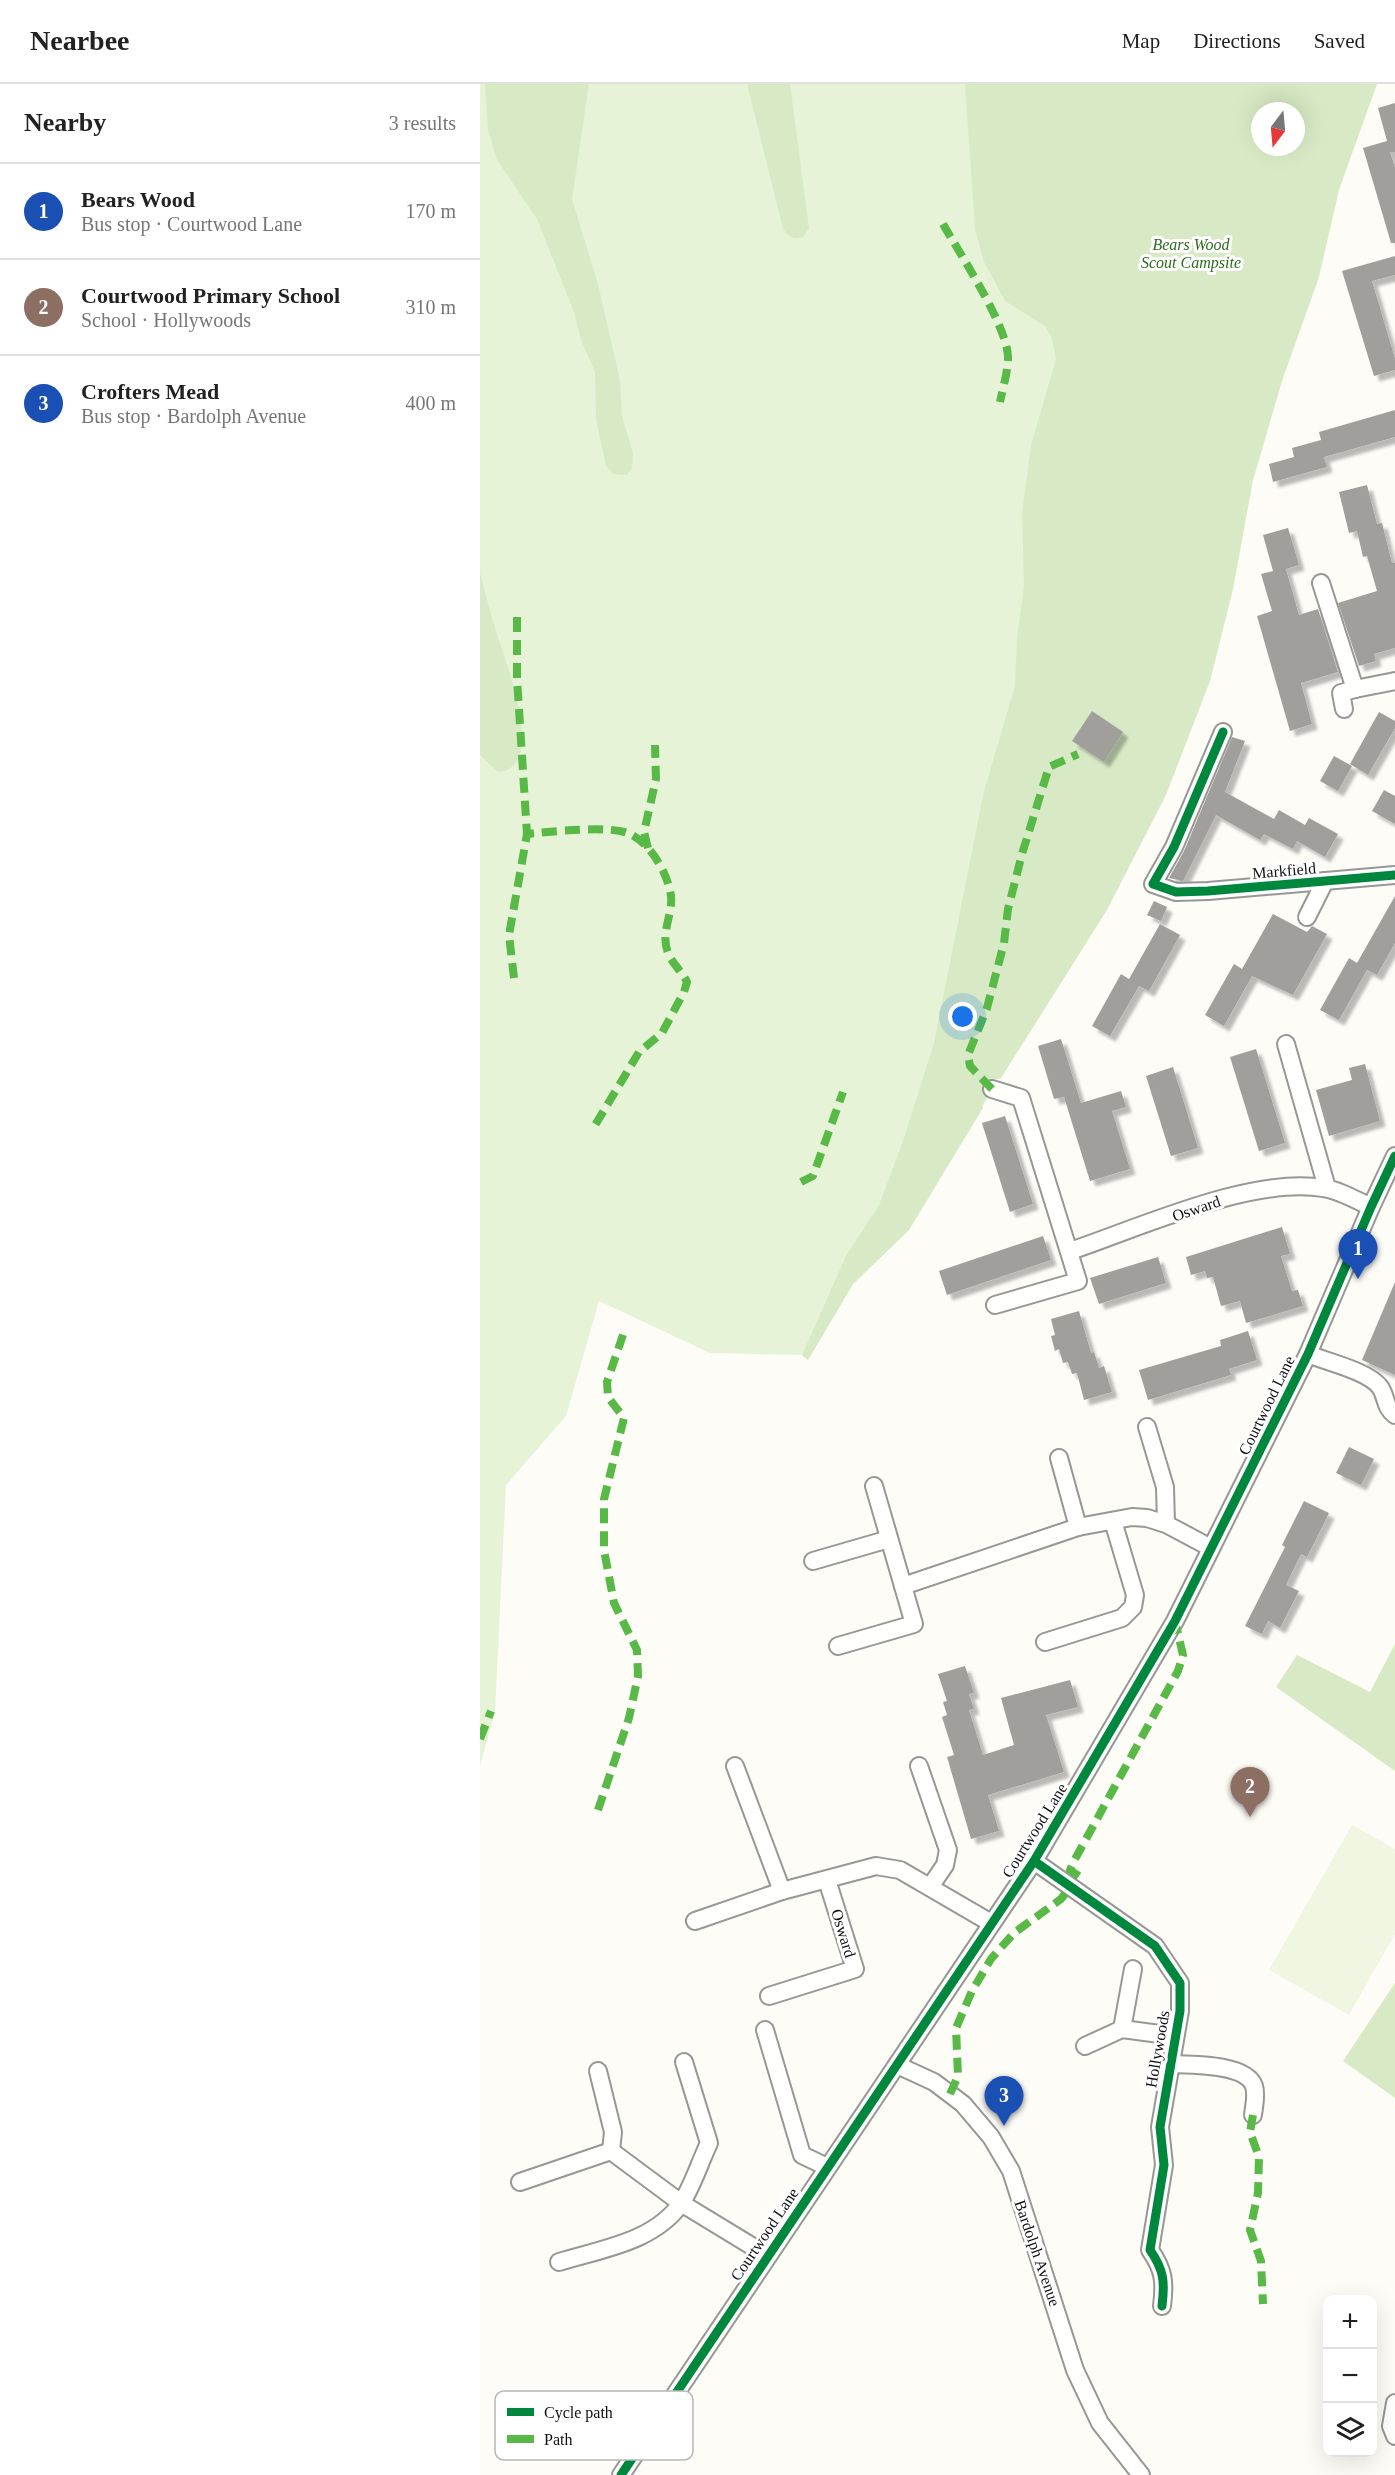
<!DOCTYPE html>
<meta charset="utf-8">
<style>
:root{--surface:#fff;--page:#f6f6f6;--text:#222;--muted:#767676;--line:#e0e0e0;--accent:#0f766e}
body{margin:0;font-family:"Times New Roman",serif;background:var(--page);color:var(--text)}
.controls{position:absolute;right:18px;bottom:18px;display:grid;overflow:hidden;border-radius:12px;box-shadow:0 6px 24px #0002}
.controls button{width:54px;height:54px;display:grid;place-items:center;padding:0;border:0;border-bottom:2px solid var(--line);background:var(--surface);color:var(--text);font:30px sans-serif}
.compass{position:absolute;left:771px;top:18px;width:54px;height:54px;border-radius:50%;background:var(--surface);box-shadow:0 6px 24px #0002;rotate:196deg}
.you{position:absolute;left:483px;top:933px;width:21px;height:21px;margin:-15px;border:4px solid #fff;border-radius:50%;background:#1a73e8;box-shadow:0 0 0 9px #1a73e833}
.badge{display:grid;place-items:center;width:39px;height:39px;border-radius:50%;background:var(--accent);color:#fff;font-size:20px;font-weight:700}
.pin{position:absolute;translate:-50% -50px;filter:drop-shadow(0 2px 3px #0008)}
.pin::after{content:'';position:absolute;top:32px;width:21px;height:18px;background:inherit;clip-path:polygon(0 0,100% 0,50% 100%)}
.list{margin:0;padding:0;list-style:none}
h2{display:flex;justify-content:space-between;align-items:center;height:78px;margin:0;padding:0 24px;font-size:26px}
h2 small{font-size:20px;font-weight:400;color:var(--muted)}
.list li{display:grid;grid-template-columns:39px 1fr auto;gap:18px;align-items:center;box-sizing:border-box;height:96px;padding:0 24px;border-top:2px solid var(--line)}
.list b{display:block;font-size:22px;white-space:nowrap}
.list p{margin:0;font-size:20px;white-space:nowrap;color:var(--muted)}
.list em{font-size:20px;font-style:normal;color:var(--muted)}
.icon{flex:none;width:33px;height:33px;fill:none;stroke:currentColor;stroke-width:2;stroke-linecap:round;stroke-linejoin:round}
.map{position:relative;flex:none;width:915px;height:2391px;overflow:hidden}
header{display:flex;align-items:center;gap:36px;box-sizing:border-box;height:84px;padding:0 30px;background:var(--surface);border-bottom:2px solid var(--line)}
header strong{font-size:28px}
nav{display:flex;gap:33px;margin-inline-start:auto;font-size:21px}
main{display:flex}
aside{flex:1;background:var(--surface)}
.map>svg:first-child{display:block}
</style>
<header>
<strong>Nearbee</strong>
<nav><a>Map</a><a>Directions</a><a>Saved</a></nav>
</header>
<main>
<aside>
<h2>Nearby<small>3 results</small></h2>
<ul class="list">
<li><span class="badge" style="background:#1a4fb4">1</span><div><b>Bears Wood</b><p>Bus stop · Courtwood Lane</p></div><em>170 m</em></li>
<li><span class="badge" style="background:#8d6e63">2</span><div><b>Courtwood Primary School</b><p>School · Hollywoods</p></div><em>310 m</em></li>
<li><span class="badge" style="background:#1a4fb4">3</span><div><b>Crofters Mead</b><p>Bus stop · Bardolph Avenue</p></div><em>400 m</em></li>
</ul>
</aside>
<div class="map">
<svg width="915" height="2391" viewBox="0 0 915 2391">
<defs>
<filter id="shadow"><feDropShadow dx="5.5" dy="5.5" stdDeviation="1.5" flood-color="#0004"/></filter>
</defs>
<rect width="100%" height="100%" fill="#fdfcf7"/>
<polygon fill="#e7f3d7" points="0,0 546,0 583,218 507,1015 429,1146 373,1200 328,1276 321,1271 230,1269 119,1217 86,1332 26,1401 15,1628 0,1682"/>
<g fill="#d8eac5" fill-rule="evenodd">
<polygon points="5,0 109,0 92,115 118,200 140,296 142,332 153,369 152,384 147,391 133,390 126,382 116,336 115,288 101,256 94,228 57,135 17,76 8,46"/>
<path d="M267 0H310L329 144 323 153C313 156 309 153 303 145Z"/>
<path d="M485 0H897L859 106 839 193 802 297 773 396 753 505 730 597 686 711 627 826 521 994 515 996 502 1022 503 1024 429 1146 373 1200 328 1276 322 1271 366 1172 399 1121 423 1057 454 959 504 707 535 602 537 554 544 502 542 430 551 361 576 275 571 252 565 242 525 217 504 178 495 146ZM780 27H816V63H780Z"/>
<path d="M0 489C5 508 10 528 16 547 24 573 69 685 18 688L0 671Z"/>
<polygon points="915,1560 915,1687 796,1603 817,1571 890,1608"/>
<polygon points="915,1899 915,2014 863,1977"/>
</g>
<polygon fill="#f0f6e1" points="872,1741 915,1765 915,1850 869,1931 789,1886"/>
<g fill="#a19f9c" filter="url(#shadow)">
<polygon points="915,19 915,68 910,68 915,84 915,159 911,159 883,64 907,57 898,24"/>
<polygon points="915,172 915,191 892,197 915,275 915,286 894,292 862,187"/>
<polygon points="915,326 915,353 844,373 847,383 793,398 789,380 814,373 812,364 841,356 839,348"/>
<polygon points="887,401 897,440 902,439 912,479 915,479 915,564 894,570 896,577 879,582 858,519 897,507 887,472 883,473 877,447 869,449 859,408"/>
<polygon points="808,444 819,481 806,485 819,531 838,525 858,588 821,599 832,640 810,647 777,532 792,527 781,490 793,487 783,451"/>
<polygon points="612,627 643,648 624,678 592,657"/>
<polygon points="899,628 915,637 915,644 888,691 870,680"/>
<polygon points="752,653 765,657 745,708 794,735 799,726 825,741 829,734 858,750 845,773 817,757 813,765 784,750 780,756 736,731 703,797 689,794 704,767"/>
<polygon points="854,672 872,682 858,707 840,697"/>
<polygon points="904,706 915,712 915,740 892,727"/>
<polygon points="915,812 915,859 897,891 887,886 859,936 840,926 869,874 877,879"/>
<polygon points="674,817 687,823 681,837 667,831"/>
<polygon points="793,830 827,848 832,842 847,850 813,911 772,892 744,942 725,931 754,880 762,885"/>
<polygon points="680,840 700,851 669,907 659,902 630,952 612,942 641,890 649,895"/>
<polygon points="581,955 601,1019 641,1007 646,1023 632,1027 650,1085 610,1097 584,1013 574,1015 558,962"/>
<polygon points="776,965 805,1059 779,1067 750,973"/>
<polygon points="885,980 900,1037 849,1052 836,1006 872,996 869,984"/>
<polygon points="693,983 718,1064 691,1072 666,992"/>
<polygon points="525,1032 553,1120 530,1128 502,1039"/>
<polygon points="802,1143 810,1170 801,1172 812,1207 818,1206 823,1222 766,1239 760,1217 741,1222 733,1193 727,1194 725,1187 711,1191 706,1173"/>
<polygon points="563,1152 571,1176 467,1211 459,1187"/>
<polygon points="678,1173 686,1199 619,1220 610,1194"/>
<polygon points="915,1198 915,1291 882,1276"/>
<polygon points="599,1227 611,1269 614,1268 619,1284 624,1282 632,1308 604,1316 597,1289 592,1290 588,1278 583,1279 579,1265 575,1267 571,1252 575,1251 571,1235"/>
<polygon points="768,1247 777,1276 749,1285 751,1291 668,1316 659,1286 741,1262 740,1256"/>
<polygon points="869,1363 894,1375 881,1401 856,1389"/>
<polygon points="824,1417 849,1429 827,1473 821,1470 806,1501 819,1507 800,1544 788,1537 782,1550 765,1542 805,1463 802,1461"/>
<polygon points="485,1582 494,1609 489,1610 494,1625 489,1626 503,1671 534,1661 521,1614 590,1596 598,1623 566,1631 584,1688 508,1711 519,1747 491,1755 467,1673 474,1671 462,1633 467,1631 463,1618 467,1617 458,1590"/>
</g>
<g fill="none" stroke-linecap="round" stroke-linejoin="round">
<defs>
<g id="street">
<polyline points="841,499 875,605 915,597"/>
<polyline points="864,625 861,609 875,605"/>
<polyline points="743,648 694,763 673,800 696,808 728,807 915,791"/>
<polyline points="827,833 845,797"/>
<polyline points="806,960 847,1104"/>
<polyline points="512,1005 541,1014 598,1197 515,1221"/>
<path d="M590 1167C659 1144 772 1092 843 1104 859 1106 876 1116 891 1123"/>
<path d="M828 1270C847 1278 888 1287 900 1303 907 1313 904 1323 915 1331"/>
<polyline points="667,1343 685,1403 686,1440"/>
<polyline points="579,1374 598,1443"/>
<polyline points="333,1477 409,1455"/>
<polyline points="423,1502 598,1443 652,1433 667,1434 686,1440 731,1464"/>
<polyline points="565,1558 642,1534 653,1523 655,1511 633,1437"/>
<polyline points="358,1562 434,1540 394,1402"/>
<polyline points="255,1682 302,1807"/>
<polyline points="439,1682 468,1766 465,1781 450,1803"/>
<path d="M554 1777 675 1862 700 1899V1927L680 2043 684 2081 670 2166C684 2186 685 2198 682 2222"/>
<polyline points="215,1837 302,1807 396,1782 420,1786 511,1839"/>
<polyline points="289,1912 375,1885 347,1796"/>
<polyline points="642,1945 653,1885"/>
<polyline points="285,1946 322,2071 347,2083"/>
<polyline points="605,1962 642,1945 695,1952"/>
<path d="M689 1980C710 1981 766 1979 774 2002 777 2012 774 2021 773 2031"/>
<polyline points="417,1981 454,1998 483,2020 511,2053 531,2087 595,2286 620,2339 661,2391"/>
<polyline points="118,1987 133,2048 131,2067"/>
<polyline points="131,2067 201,2119 288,2172"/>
<polyline points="40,2098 131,2067"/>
<path d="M79 2178C121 2165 175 2158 202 2118 213 2101 220 2078 229 2059L204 1978"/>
<polyline points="915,2319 911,2342 915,2352"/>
<polyline points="141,2391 554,1777 695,1537 828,1270 891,1123 915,1072"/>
</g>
</defs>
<use href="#street" stroke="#979795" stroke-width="20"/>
<use href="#street" stroke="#fffffe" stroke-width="16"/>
<g stroke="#58b947" stroke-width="8" stroke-dasharray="15 8" stroke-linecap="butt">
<path d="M463 140C480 170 527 241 528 273 528 287 523 304 520 318"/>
<polyline points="37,533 37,594 47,750"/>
<polyline points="168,764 164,748 176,695 175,661"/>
<path d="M34 894 29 851 47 750C68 748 135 740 152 751 172 762 188 790 191 812 193 832 179 850 189 871 194 881 202 888 207 898L204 908 182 949 159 968 114 1043"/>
<polyline points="512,1005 490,982 488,971 507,924 524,859 528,825 542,770 569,683 598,670"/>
<polyline points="321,1098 333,1092 363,1008"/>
<polyline points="0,1655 11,1627"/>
<polyline points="118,1726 149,1634 158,1592 157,1566 134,1519 124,1466 124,1415 144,1334 128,1313 127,1298 144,1248"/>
<polyline points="599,1792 590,1786 594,1777 698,1587 703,1571 695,1537"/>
<polyline points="470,2010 478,1992 476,1944 492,1907 511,1875 534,1849 581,1815 591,1802"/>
<polyline points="773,2031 770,2048 779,2073 778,2109 770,2146 781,2177 783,2220"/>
</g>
<defs>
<g id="cycleway">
<polyline points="743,648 694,763 673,800 696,808 728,807 915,791"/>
<path d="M554 1777 675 1862 700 1899V1927L680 2043 684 2081 670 2166C684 2186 685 2198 682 2222"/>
<polyline points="141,2391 554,1777 695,1537 828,1270 891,1123 915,1072"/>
</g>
</defs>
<use href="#cycleway" stroke="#fff" stroke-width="13"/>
<use href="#cycleway" stroke="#00873e" stroke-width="9"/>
</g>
<g text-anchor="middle" stroke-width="6" stroke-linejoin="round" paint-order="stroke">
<g font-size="16" font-style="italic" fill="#2f6b1f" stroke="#fff">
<text x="711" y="166">Bears Wood<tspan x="711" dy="18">Scout Campsite</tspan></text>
</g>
<g font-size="16" fill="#111" stroke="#fff">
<text transform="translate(804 786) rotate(-5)" y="6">Markfield</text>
<text transform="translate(716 1124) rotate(-19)" y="6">Osward</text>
<text transform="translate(786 1321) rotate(-64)" y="6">Courtwood Lane</text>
<text transform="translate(554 1746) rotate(-58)" y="6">Courtwood Lane</text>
<text transform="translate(364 1849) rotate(73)" y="6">Osward</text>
<text transform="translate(677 1965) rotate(-80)" y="6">Hollywoods</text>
<text transform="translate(284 2150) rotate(-56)" y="6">Courtwood Lane</text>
<text transform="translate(558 2169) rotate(71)" y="6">Bardolph Avenue</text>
</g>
</g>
<rect x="15" y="2307" width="198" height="69" rx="9" fill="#fff" stroke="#b8b8b8" stroke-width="1.5"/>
<rect x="27" y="2324" width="27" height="8" fill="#00873e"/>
<rect x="27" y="2351" width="27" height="8" fill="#58b947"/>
<g font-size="16" fill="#111">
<text x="64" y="2334">Cycle path</text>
<text x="64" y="2361">Path</text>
</g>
</svg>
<div class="controls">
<button>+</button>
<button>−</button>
<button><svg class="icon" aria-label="layers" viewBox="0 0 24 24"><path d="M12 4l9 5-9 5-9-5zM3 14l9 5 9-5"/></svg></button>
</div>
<svg class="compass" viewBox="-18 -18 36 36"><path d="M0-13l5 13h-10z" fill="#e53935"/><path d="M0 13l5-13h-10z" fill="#767676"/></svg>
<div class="you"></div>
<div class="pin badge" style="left:878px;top:1195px;background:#1a4fb4">1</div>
<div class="pin badge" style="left:770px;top:1733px;background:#8d6e63">2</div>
<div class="pin badge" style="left:524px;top:2042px;background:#1a4fb4">3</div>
</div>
</main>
